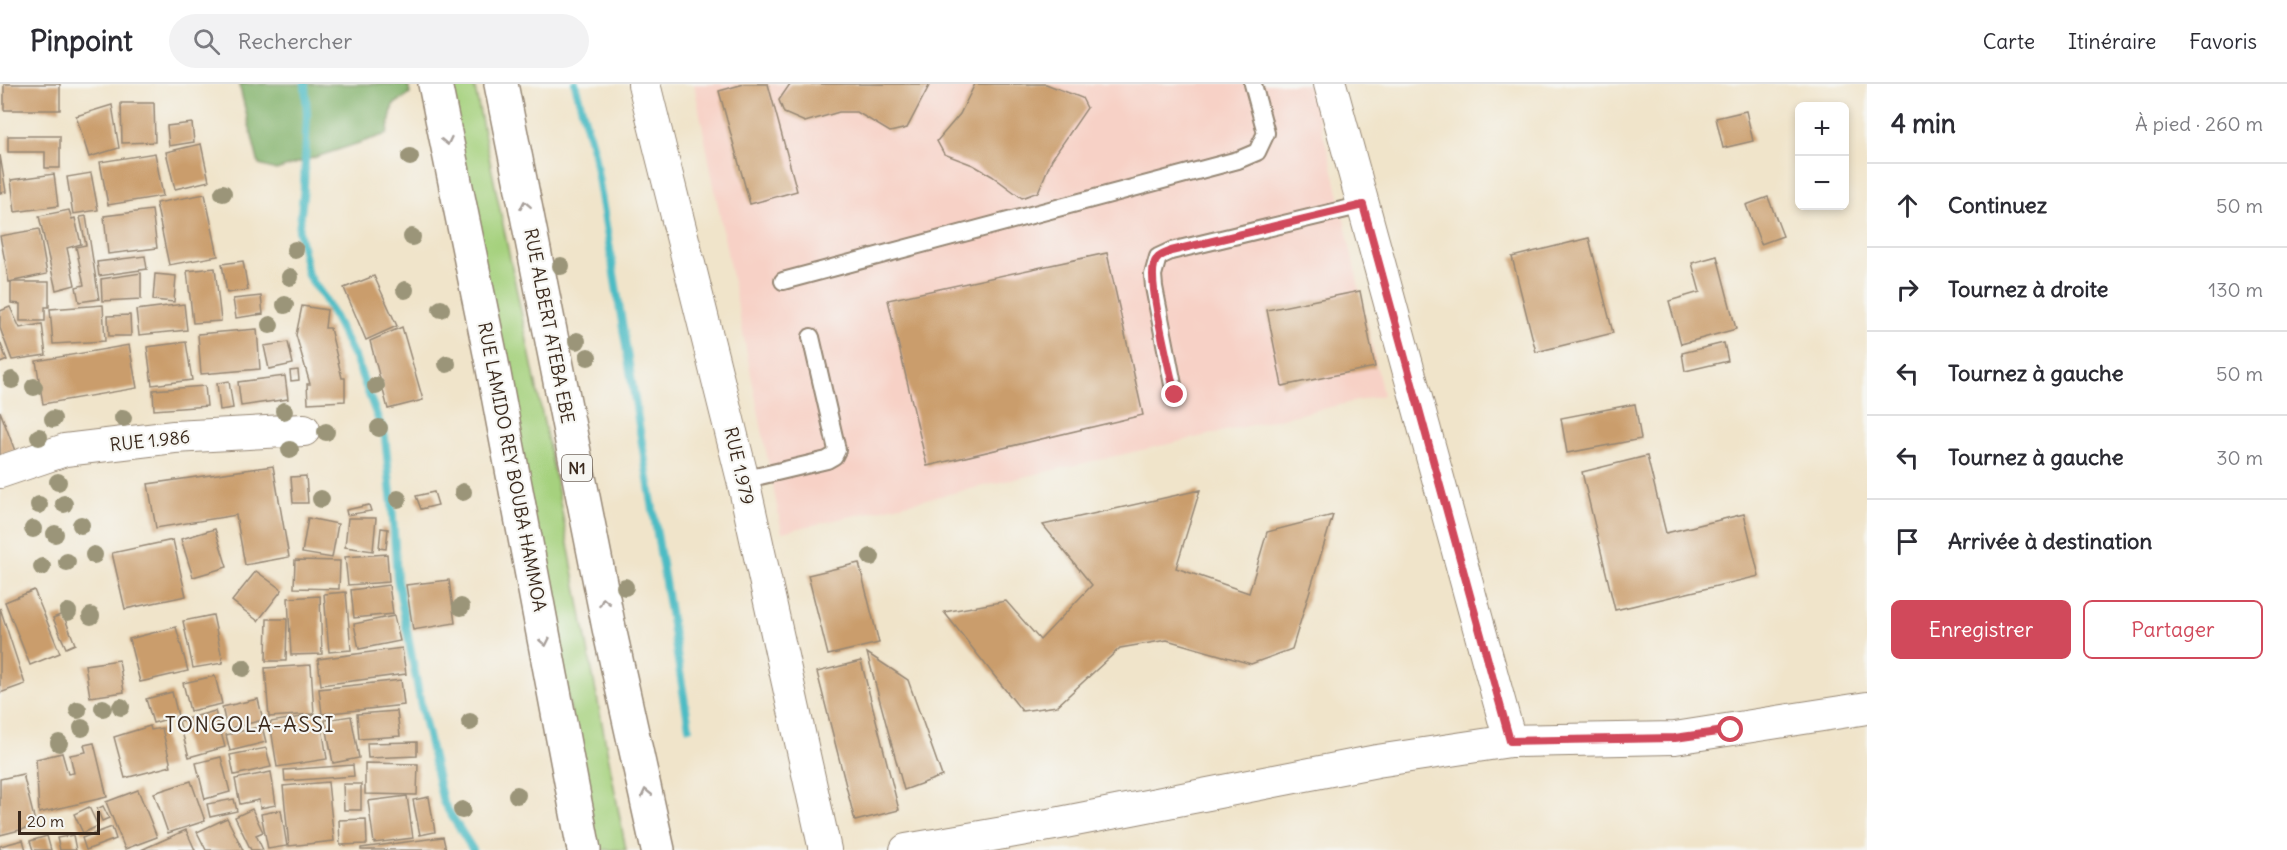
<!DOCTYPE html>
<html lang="fr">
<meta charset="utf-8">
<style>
:root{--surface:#fff;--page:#f2f2f3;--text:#2b2b33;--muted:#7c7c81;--line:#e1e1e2;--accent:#d1495b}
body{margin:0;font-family:Delius,sans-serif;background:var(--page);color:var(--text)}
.controls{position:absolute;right:18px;top:18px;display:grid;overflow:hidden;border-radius:9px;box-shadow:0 3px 9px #0003}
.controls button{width:54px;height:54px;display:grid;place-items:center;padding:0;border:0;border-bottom:2px solid var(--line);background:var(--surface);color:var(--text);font:30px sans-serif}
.scale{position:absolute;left:18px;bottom:15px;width:82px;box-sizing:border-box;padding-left:6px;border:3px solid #3b2a1e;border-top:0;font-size:16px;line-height:21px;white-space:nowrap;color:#3b2a1e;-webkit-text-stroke:4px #f6f6f2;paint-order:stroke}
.stop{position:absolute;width:18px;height:18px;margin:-14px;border:4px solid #d1495b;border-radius:50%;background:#fff}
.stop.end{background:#d1495b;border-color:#fff;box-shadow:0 2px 6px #0008}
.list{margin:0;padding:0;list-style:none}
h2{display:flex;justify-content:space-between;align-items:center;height:78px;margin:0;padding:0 24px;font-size:26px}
h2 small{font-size:20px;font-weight:400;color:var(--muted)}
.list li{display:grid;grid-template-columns:39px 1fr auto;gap:18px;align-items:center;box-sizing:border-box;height:84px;padding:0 24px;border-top:2px solid var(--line)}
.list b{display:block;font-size:22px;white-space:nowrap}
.list em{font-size:20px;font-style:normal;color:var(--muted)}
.actions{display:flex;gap:12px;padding:18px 24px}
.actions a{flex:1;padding:14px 0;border:2px solid var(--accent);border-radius:9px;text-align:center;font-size:21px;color:var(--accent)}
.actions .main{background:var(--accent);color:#fff}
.icon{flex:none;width:33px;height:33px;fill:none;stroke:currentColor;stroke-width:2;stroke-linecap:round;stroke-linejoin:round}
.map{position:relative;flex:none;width:1867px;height:766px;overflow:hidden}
header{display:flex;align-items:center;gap:36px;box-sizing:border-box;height:84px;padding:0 30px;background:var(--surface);border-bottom:2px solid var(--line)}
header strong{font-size:28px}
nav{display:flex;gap:33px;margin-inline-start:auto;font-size:21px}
.search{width:420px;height:54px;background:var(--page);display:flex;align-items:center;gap:15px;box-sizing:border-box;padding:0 21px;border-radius:33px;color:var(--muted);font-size:22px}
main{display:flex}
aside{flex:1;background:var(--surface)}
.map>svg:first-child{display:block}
</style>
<header>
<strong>Pinpoint</strong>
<div class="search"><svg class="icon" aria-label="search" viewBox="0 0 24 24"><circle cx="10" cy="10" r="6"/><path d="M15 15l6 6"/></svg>Rechercher</div>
<nav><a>Carte</a><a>Itinéraire</a><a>Favoris</a></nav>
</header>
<main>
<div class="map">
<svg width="1867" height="766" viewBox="0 0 1867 766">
<rect width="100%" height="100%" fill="#f6f6f2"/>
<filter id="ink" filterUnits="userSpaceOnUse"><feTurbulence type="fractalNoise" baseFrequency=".0167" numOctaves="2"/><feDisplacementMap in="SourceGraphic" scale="12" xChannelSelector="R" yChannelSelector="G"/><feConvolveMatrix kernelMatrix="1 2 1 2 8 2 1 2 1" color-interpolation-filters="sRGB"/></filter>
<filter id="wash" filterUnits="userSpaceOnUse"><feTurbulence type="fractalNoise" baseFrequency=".008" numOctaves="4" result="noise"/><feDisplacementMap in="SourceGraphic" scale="24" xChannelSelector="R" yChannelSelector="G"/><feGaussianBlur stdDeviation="1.35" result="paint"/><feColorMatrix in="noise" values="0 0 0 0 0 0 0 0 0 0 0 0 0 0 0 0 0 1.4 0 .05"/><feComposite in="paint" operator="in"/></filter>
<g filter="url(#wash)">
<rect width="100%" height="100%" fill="#f0e4ca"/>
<polygon fill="#f7d1c6" points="694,0 1309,0 1332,82 1383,311 782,448"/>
<polygon fill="#a6d17e" stroke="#707e4e" stroke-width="1.5" points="446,0 474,0 557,402 626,766 598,766"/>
<polygon fill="#84b36d" stroke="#606e46" stroke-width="1.5" points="239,0 408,0 410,10 393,21 387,50 276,86 259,81"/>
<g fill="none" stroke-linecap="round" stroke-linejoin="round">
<g stroke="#4dbcc4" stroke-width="8">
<polyline points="305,0 307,30 304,103 299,147 308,191 325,215 356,276 385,353 392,420 397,494 421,621 443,718 473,766"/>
<polyline points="575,0 594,69 689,643"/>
</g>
</g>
<g id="blocks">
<g fill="#ca9d6c">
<rect x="4" y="0" width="56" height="26"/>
<polygon points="744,0 768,0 797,107 750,120 719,7"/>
<polygon points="790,0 930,0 907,44 890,48 857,28 839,28 805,38 784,29 779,16"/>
<polygon points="975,0 1046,0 1082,14 1087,24 1052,75 1038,108 1022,114 992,92 973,81 944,70 937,57 960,30"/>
<polygon points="121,19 154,19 155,58 122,59"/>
<polygon points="112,21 119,64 89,73 76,32"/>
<polygon points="1746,27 1753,57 1723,64 1716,34"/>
<polygon points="192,39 194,58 169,62 167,42"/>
<polygon points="8,52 60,52 60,84 45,84 45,68 8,68"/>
<polygon points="201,60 209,97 175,105 166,68"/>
<polygon points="155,69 163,112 108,121 100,78"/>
<polygon points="0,71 6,108 0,109"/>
<polygon points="91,89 98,126 73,130 67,93"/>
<polygon points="54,90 58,122 15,128 11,96"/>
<polygon points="205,110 218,172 169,181 156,119"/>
<polygon points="1768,113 1783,152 1761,160 1746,121"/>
<polygon points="69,126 72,135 75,134 81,160 67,164 75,201 56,206 39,132"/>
<polygon points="152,126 157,164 108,170 104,132"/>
<polygon points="86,132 99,215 79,218 76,203 84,201 76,163 86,161 80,133"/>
<polygon points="39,145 47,190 9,198 0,152"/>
<polygon points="1589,154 1613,249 1536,268 1512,173"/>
<polygon points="1107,169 1143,331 927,382 888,216"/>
<polygon points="145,172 147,185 99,192 97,178"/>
<polygon points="1717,172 1736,245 1681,260 1669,217 1700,208 1692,179"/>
<polygon points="243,177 248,206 227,209 222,180"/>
<polygon points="215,184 221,237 193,239 187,187"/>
<polygon points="141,189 141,215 102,217 101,195"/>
<polygon points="155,190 176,192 174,218 153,216"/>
<polygon points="374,192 397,242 366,256 344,204"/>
<polygon points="11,198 49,198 49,223 45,223 45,237 20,237 20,220 11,219"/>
<polygon points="1360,207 1375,283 1282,302 1267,226"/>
<polygon points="261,212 263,230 236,234 233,215"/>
<polygon points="184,220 187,246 139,251 136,226"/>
<polygon points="103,221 105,257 53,260 50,225"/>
<polygon points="302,222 327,226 325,244 330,244 342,294 345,294 345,317 308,319 307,300 310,300 296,251"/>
<polygon points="10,223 20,244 42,240 46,271 12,276 0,244 0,227"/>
<polygon points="130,231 131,252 109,252 108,232"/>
<polygon points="402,243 423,316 388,325 370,257"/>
<polygon points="257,245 260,285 201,290 198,250"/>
<polygon points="0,258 7,276 0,279"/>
<polygon points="186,258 192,296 152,301 147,263"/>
<polygon points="288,258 293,280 269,285 264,262"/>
<polygon points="1724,259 1728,277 1685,287 1682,269"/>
<polygon points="129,261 137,304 43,320 36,277"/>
<polygon points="298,286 299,296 291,297 290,287"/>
<polygon points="285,292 288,315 241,322 238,298"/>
<polygon points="229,297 233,324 220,326 217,299"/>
<polygon points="205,302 207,322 154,326 153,306"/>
<polygon points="1635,320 1641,355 1567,369 1561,334"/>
<polygon points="0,327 15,367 0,372"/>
<polygon points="1647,372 1666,449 1744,430 1759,492 1615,526 1582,388"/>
<polygon points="273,382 289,473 245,481 236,431 156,444 148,400"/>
<polygon points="306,392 308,419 293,419 291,393"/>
<polygon points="1200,406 1176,484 1249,509 1267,448 1333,431 1292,565 1251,580 1167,556 1120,564 1057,622 1022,627 944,528 1006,517 1040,556 1092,501 1043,441"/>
<polygon points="434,408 438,421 421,425 416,412"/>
<polygon points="369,421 371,427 347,431 346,426"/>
<polygon points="308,434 338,440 332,474 302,469"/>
<polygon points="348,434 376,434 373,467 345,463"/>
<polygon points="381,444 388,445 386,465 379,464"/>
<polygon points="215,445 227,483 193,493 181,455"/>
<polygon points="173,456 186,512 125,525 112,469"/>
<polygon points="387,470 389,498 348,501 345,473"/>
<polygon points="295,476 340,477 339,505 294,504"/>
<polygon points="859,479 879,559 828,571 808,491"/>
<polygon points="256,487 282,506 258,537 232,517"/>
<polygon points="449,496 455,539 413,546 406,501"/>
<polygon points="389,501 393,530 354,534 351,506"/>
<polygon points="34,506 60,569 30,581 5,518"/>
<polygon points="346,508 351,566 329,568 324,510"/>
<polygon points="320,512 322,570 291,571 288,514"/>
<polygon points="0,524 25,600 0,609"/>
<polygon points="63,530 75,560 66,564 53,534"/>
<polygon points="213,531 223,579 193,584 183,537"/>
<polygon points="394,532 400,557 359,565 354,540"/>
<polygon points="267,535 287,535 286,577 266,577"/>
<polygon points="176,543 188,587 140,598 129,555"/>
<polygon points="402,564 406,590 321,601 318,575"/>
<polygon points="867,569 908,596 942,692 904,706"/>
<polygon points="119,576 124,608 90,613 85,581"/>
<polygon points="861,577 899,726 855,737 817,588"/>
<polygon points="311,581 314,630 269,633 265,584"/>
<polygon points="215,592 222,620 190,627 183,599"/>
<polygon points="401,596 404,621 322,630 319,605"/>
<polygon points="172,608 178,632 153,639 146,615"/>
<polygon points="258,615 263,636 227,645 222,623"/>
<polygon points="215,627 225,663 189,673 179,637"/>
<polygon points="397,627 400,652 359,655 357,630"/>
<polygon points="320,630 327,675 277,683 270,638"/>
<polygon points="351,632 359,674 333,679 325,636"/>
<polygon points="150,642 151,646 162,644 171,682 125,694 114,653"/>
<polygon points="262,642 266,658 230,667 226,651"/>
<polygon points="417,658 417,672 368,674 367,659"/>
<polygon points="94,659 107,713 39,729 36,675 62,669 68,690 74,689 70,671 86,668 84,661"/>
<polygon points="266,664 271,683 234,691 230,671"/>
<polygon points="221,673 230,708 205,715 196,679"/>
<polygon points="365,679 418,680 417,711 365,710"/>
<polygon points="353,681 354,692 285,697 284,686"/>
<polygon points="271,688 276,721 260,724 259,716 240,720 235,695"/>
<polygon points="23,690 36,742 0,751 0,695"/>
<polygon points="191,697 205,737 168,749 154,709"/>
<polygon points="328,698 334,757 289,762 283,702"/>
<polygon points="343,700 361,700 361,726 344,726"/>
<polygon points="138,706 157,753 125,765 106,718"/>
<polygon points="407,712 413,754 374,759 368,717"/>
<polygon points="429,713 435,748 420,751 413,716"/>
<polygon points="234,715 237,727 210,733 207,720"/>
<polygon points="103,722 109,734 102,737 97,725"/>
<polygon points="89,723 98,742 83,749 74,730"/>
<polygon points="252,725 263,748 256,751 263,766 251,766 235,733"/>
<polygon points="281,726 287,762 268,765 261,730"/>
<polygon points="227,734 243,766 206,766 197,748"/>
<polygon points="366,735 367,760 340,761 339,736"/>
<polygon points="112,743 116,755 86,766 82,754"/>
<polygon points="186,746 195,766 141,766"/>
<polygon points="73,751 76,766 60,766 57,754"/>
<polygon points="47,752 51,766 33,766 30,757"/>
<polygon points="443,753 446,766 361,766 361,764"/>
<polygon points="23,756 26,766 0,766 0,762"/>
</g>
</g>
</g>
<g filter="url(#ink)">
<use href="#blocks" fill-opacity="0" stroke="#968774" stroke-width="1.5"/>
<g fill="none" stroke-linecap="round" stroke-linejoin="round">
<defs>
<g id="lane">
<polyline points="783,197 1238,76 1257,68 1266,49 1253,0"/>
<polyline points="1175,311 1154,203 1153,191 1158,173 1171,167 1363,121"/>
<polyline points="743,396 827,376 834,372 837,366 811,253"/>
</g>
<g id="street">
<polyline points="644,0 743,396 825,766"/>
<polyline points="1330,0 1510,657"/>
<polyline points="0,388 65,366 174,353 304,346"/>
<polyline points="906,766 1060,739 1377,677 1510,657 1675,654 1867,624"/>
</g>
<g id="highway">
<polyline points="435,0 491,274 584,766"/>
<polyline points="501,0 609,544 658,766"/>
</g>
</defs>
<use href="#lane" stroke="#968774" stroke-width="20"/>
<use href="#street" stroke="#968774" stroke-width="34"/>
<use href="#highway" stroke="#968774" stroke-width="36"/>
<use href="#lane" stroke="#fff" stroke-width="16"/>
<use href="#street" stroke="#fff" stroke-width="32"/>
<use href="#highway" stroke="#fff" stroke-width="33"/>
</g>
<g fill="#9b9579">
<circle cx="410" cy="73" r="9"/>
<circle cx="223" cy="109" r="9"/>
<circle cx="412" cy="153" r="9"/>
<circle cx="295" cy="166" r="9"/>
<circle cx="561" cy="182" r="9"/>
<circle cx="290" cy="193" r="9"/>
<circle cx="405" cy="206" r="9"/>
<circle cx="285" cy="221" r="9"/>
<circle cx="441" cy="225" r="9"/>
<circle cx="270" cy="241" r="9"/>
<circle cx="577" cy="257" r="9"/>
<circle cx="588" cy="273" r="9"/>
<circle cx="447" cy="280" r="9"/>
<circle cx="12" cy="296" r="9"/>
<circle cx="376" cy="302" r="9"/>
<circle cx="34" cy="303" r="9"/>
<circle cx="284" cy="327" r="9"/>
<circle cx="123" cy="334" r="9"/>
<circle cx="53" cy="335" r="9"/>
<circle cx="379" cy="344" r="9"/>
<circle cx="326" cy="348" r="9"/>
<circle cx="39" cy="353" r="9"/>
<circle cx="290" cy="366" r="9"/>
<circle cx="58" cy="398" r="9"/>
<circle cx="463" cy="408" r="9"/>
<circle cx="321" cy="415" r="9"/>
<circle cx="398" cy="415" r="9"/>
<circle cx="64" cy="420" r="9"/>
<circle cx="39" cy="421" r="9"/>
<circle cx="81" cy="441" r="9"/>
<circle cx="33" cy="445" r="9"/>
<circle cx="55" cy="450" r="9"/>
<circle cx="94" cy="471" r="9"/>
<circle cx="871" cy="473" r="9"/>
<circle cx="67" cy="478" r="9"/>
<circle cx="42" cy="483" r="9"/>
<circle cx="625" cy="503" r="9"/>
<circle cx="461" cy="523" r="9"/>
<circle cx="68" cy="528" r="9"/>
<circle cx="91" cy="532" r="9"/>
<circle cx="243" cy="584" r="9"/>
<circle cx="121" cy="623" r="9"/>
<circle cx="103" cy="624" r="9"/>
<circle cx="78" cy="626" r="9"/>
<circle cx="470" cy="638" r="9"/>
<circle cx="82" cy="644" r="9"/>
<circle cx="59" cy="659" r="9"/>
<circle cx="517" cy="711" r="9"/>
<circle cx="462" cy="726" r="9"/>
</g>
<defs><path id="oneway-chevron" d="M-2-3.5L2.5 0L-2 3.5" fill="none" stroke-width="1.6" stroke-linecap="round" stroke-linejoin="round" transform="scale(1.5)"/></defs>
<g stroke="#a79f9a">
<use href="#oneway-chevron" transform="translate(447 57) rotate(78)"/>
<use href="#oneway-chevron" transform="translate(525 121) rotate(-101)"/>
<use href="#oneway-chevron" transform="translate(604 518) rotate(-101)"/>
<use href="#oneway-chevron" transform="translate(545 558) rotate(79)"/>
<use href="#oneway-chevron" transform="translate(646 709) rotate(-103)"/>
</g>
</g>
<g fill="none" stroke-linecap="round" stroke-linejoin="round" filter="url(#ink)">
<path stroke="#d1495b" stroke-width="8" d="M1175 311C1170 286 1148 201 1154 181 1156 172 1163 171 1171 167L1363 121 1510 657 1675 654 1731 646"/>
</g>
<g text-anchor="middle" stroke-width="4.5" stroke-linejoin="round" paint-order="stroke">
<rect fill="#f6f6f2" stroke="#73675e" stroke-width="1.5" x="562" y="371" width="30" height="26" rx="4.5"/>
<g font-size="16" font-weight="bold" fill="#3b2a1e">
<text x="577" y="390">N1</text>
</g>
<g font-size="18" fill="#3b2a1e" stroke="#f6f6f2">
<text transform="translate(549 242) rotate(79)" y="6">RUE ALBERT ATEBA EBE</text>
<text transform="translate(150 357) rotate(-6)" y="6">RUE 1.986</text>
<text transform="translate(739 382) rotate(77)" y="6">RUE 1.979</text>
<text transform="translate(512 383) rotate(79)" y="6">RUE LAMIDO REY BOUBA HAMMOA</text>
</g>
<g font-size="21" letter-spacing="1.5" fill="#3b2a1e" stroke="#f6f6f2">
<text x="250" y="648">TONGOLA-ASSI</text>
</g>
</g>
</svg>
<div class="controls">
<button>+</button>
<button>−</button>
</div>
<div class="scale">20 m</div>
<div class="stop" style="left:1731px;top:646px"></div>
<div class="stop end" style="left:1175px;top:311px"></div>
</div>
<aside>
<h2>4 min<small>À pied · 260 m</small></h2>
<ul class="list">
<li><svg class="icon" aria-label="ahead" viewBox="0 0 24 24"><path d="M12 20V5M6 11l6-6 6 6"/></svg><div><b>Continuez</b></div><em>50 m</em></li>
<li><svg class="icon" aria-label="right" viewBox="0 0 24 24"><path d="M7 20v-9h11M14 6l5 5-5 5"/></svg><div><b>Tournez à droite</b></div><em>130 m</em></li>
<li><svg class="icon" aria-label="left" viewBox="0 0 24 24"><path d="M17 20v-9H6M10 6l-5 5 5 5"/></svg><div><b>Tournez à gauche</b></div><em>50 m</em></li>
<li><svg class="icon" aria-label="left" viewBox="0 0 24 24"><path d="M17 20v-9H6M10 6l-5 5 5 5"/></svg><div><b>Tournez à gauche</b></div><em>30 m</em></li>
<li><svg class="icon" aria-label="arrive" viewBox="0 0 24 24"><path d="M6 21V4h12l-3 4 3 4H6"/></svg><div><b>Arrivée à destination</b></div></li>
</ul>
<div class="actions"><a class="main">Enregistrer</a><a>Partager</a></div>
</aside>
</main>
